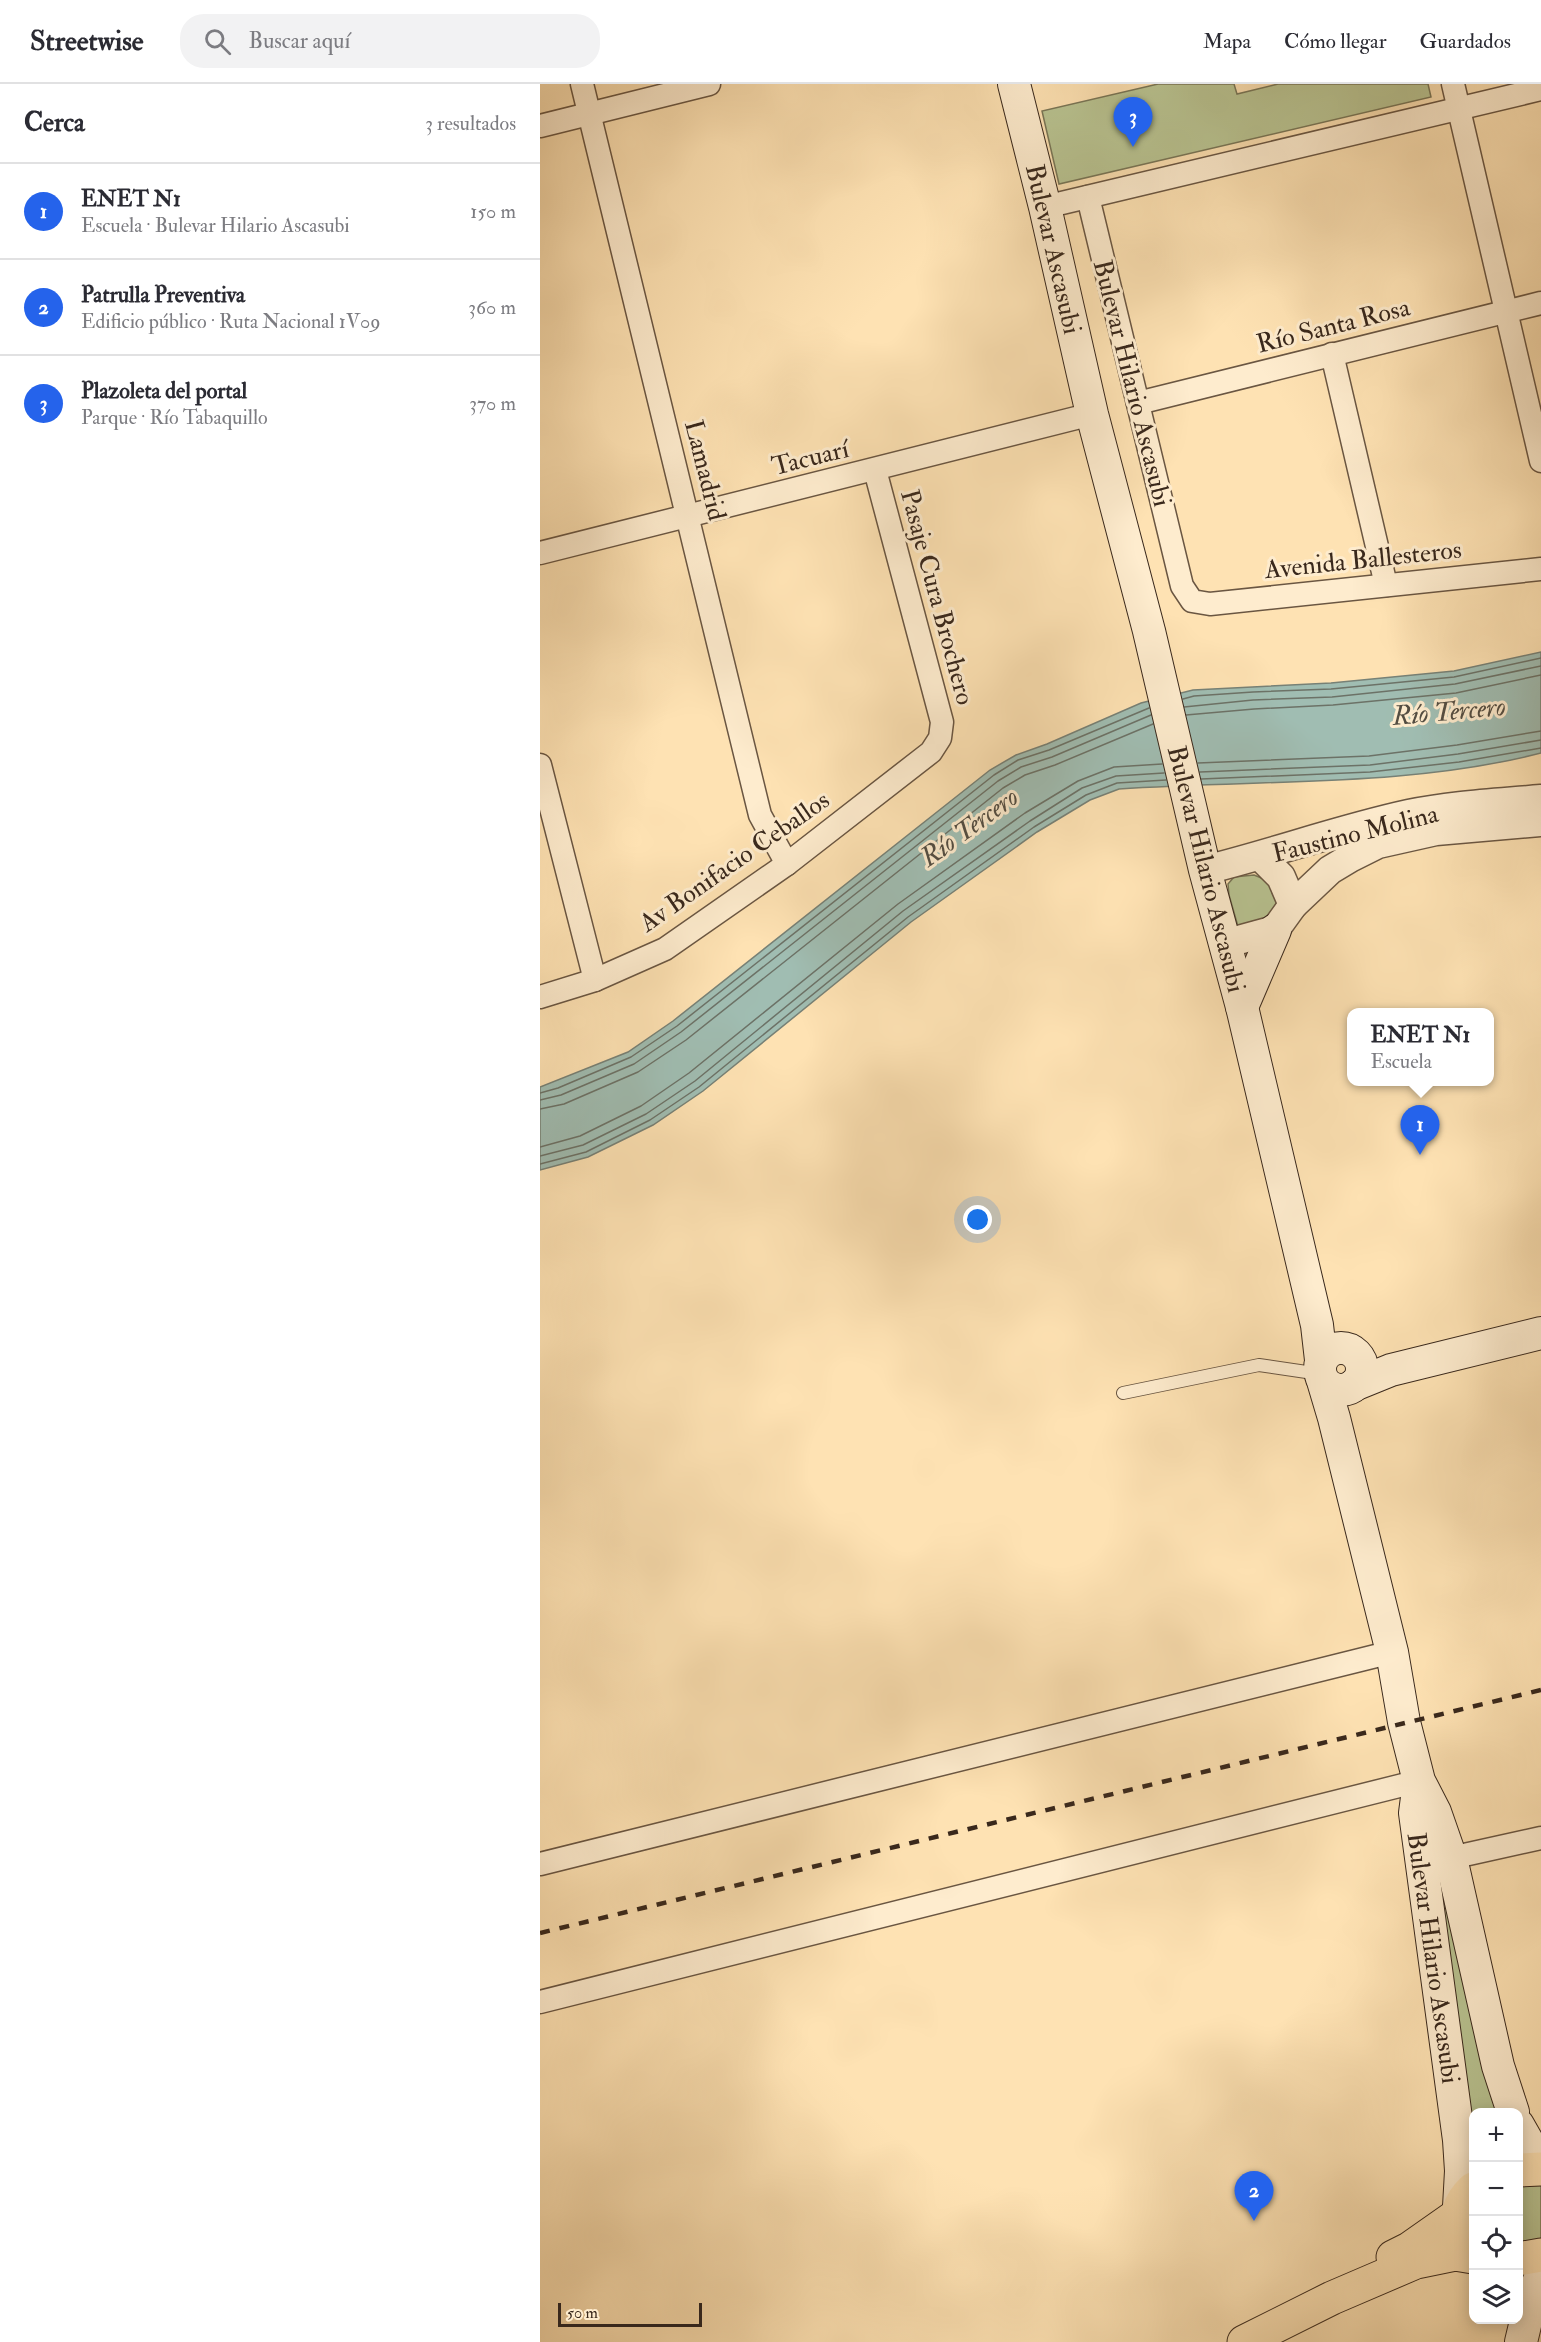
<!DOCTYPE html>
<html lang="es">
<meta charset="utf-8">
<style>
:root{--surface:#fff;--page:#f2f2f3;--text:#2b2b33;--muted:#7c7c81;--line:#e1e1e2;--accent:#2563eb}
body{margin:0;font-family:"IM FELL Double Pica",serif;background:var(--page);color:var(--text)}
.controls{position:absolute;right:18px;bottom:18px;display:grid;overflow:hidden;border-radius:12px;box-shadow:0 3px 15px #0003}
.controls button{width:54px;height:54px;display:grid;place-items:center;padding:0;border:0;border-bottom:2px solid var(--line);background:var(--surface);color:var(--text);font:30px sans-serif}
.scale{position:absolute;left:18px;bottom:15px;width:144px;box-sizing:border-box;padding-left:6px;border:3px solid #39281c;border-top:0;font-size:16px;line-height:21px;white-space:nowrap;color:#39281c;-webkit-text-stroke:4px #feecce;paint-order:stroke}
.you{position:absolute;left:438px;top:1136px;width:21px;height:21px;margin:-15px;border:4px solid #fff;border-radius:50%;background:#1a73e8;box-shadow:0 0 0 9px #1a73e833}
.badge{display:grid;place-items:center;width:39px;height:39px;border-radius:50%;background:var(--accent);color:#fff;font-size:20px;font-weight:700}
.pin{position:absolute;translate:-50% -50px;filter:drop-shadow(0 2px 3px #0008)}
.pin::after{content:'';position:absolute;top:32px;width:21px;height:18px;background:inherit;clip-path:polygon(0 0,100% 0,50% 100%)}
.popup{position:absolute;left:807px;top:924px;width:147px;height:78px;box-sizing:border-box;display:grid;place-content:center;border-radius:12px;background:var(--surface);filter:drop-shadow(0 2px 4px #0005);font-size:20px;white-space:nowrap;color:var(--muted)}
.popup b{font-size:22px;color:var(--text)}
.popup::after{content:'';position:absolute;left:50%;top:100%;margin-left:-12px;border:12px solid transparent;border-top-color:var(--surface)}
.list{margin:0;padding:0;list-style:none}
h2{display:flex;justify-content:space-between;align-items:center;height:78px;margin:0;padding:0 24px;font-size:26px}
h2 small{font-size:20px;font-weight:400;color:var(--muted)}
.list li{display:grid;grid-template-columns:39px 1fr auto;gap:18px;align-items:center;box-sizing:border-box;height:96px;padding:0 24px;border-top:2px solid var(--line)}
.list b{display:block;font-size:22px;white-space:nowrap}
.list p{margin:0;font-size:20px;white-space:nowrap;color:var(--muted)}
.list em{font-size:20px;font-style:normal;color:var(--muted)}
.icon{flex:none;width:33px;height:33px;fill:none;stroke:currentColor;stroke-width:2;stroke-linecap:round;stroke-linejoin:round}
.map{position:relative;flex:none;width:1001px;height:2258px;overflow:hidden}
header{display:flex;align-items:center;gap:36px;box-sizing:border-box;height:84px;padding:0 30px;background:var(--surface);border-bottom:2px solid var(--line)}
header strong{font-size:28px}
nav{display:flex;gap:33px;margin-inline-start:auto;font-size:21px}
.search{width:420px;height:54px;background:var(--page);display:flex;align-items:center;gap:15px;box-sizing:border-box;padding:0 21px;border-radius:24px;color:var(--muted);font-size:22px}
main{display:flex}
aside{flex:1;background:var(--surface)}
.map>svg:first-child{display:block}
</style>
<header>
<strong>Streetwise</strong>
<div class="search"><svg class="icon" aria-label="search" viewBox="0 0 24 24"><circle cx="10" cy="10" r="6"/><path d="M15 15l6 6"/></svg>Buscar aquí</div>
<nav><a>Mapa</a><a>Cómo llegar</a><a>Guardados</a></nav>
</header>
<main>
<aside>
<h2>Cerca<small>3 resultados</small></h2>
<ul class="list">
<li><span class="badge">1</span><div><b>ENET N1</b><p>Escuela · Bulevar Hilario Ascasubi</p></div><em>150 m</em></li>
<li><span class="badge">2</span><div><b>Patrulla Preventiva</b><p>Edificio público · Ruta Nacional 1V09</p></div><em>360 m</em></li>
<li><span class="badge">3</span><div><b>Plazoleta del portal</b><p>Parque · Río Tabaquillo</p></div><em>370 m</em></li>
</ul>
</aside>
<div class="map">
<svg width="1001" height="2258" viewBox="0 0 1001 2258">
<rect width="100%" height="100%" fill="#fee2b3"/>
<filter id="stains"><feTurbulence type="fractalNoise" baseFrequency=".00333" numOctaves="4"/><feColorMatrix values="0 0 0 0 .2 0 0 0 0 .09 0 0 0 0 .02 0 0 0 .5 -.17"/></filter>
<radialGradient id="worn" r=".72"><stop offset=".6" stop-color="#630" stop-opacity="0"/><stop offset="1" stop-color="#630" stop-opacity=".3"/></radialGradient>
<g fill="#b9c492" stroke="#797657" stroke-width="1.5">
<polygon points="618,0 694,0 697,10 738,0 888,0 891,13 519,100 502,27"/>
<path d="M714 791C739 800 742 813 732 837L699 846 689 811 688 800 694 793Z"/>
<polygon points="903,1784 964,2028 933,2028 933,2092 894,1787"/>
<polygon points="988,2101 1001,2101 1001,2157 979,2165 979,2103"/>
</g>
<path fill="#a0bdb2" stroke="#778176" stroke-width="1.5" d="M1001 568V669C865 704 718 695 579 705L550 716 497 748 371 838 163 1007 113 1041 48 1073 0 1086V1003L88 968 133 937 450 686 476 671 507 660 601 619 653 606 791 599 914 587Z"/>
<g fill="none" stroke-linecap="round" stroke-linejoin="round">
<g stroke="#6c7267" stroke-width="1.5">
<polyline points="643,615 654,612 713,608 791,605 914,593 1001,574"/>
<polyline points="644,623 713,616 792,613 915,600 1001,582"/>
<polyline points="646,631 714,625 793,621 916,609 1001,591"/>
<polyline points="658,679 829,672 917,661 1001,647"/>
<polyline points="660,688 830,681 918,670 1001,656"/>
<polyline points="661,695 830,688 919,678 1001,664"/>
<polyline points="0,1009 18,1004 91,973 137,942 454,691 478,676 509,666 609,624"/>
<polyline points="0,1016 21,1011 94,980 141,948 458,697 481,683 512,673 611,631"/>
<polyline points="0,1025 24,1020 98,988 146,956 463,704 485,691 515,681 613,640"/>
<polyline points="0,1063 40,1052 101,1022 149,989 358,820 485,729 538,697 574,683 622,680"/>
<polyline points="0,1072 43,1061 106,1030 155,997 363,827 490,737 542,704 576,692 624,689"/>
<polyline points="0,1080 46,1068 110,1036 159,1003 368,833 494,743 546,711 577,699 626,696"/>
</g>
<defs>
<polyline id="service" points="583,1309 719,1281 780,1290"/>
<g id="minor">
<polyline points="42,0 220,731 247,780"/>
<polyline points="913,0 1001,377"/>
<polyline points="0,42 169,0"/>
<polyline points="548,113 642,502 652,517 670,520 1001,485"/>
<polyline points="505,123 1001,5"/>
<polyline points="792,270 846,501"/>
<polyline points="598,319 1001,219"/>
<polyline points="0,469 552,330"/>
<polyline points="0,681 55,896"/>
<polyline points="0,913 55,896 125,865 247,780 391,668 400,654 402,638 335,386"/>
<polyline points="897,1777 1001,1754"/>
<polyline points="0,1780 852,1568"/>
<polyline points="0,1918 879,1697"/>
</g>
<g id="tertiary">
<polyline points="720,772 741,793 753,821"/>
<path d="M665 786C734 769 800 745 869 730 912 721 957 719 1001 715"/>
<polyline points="684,860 735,846 753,821 790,786 810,774 838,760 896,747 1001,738"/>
</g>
<g id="secondary">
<polyline points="474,0 505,123 552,330 609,547 665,786 702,923 777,1241 781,1276"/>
<polyline points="702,923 735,846"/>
<circle cx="801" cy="1285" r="21"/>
<polyline points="783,1297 794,1334 852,1568 864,1638 879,1697 895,1728 911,1774 958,1982 973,2028"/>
<polyline points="814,1301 851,1286 1001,1249"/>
<polyline points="879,1698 875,1729 919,2056 921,2087 919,2123"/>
<polyline points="978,2041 1001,2081"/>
<polyline points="981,2258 990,2220 1001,2191"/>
</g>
<g id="primary">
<polyline points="978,2086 1001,2085"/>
<path d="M918 2153C914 2134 918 2119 933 2105"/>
<polyline points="853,2173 869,2165 916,2132"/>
<polyline points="978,2175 1001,2171"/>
<polyline points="704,2258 792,2214 876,2178 915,2170 933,2173"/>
</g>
</defs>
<use href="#service" stroke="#6a5642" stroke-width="14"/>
<use href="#minor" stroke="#6a5642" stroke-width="25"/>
<use href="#tertiary" stroke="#6a5642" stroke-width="31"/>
<use href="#secondary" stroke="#39281c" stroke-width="34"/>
<use href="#primary" stroke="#39281c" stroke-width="35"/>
<use href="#service" stroke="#feecce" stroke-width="12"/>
<use href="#minor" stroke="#feecce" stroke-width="22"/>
<use href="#tertiary" stroke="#feecce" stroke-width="28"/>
<use href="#secondary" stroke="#feecce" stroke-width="32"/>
<use href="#primary" stroke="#fee2b3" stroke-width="33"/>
<polyline stroke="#39281c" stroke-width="4.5" stroke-dasharray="10 10" stroke-linecap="butt" points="0,1849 1001,1606"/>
</g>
<g text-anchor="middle" stroke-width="6" stroke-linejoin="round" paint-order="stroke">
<g font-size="26" fill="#39281c" stroke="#feecce">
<text transform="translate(514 165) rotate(77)" y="9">Bulevar Ascasubi</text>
<text transform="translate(793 241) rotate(-14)" y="9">Río Santa Rosa</text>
<text transform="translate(593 299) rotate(76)" y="9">Bulevar Hilario Ascasubi</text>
<text transform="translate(270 373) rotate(-14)" y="9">Tacuarí</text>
<text transform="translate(166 386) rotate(76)" y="9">Lamadrid</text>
<text transform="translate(823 475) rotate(-6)" y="9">Avenida Ballesteros</text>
<text transform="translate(398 513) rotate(75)" y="9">Pasaje Cura Brochero</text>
<text transform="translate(815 749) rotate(-14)" y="9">Faustino Molina</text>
<text transform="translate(194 777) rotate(-35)" y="9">Av Bonifacio Ceballos</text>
<text transform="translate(667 785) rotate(76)" y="9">Bulevar Hilario Ascasubi</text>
<text transform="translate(894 1874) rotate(82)" y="9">Bulevar Hilario Ascasubi</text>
</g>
<g font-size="27" font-style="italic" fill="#534d42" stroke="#feecce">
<text transform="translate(909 627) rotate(-5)" y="9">Río Tercero</text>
<text transform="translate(429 743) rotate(-36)" y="9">Río Tercero</text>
</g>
</g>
<rect width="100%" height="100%" filter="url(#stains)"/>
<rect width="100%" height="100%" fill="url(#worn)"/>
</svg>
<div class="controls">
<button>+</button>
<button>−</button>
<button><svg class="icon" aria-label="locate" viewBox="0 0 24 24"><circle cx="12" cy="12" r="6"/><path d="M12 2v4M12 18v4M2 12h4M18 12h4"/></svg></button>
<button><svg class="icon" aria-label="layers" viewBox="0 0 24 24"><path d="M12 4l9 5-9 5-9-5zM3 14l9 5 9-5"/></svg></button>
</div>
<div class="scale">50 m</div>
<div class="you"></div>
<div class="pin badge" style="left:880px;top:1071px">1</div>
<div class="popup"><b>ENET N1</b>Escuela</div>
<div class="pin badge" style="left:714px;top:2137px">2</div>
<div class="pin badge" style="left:593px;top:63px">3</div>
</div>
</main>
